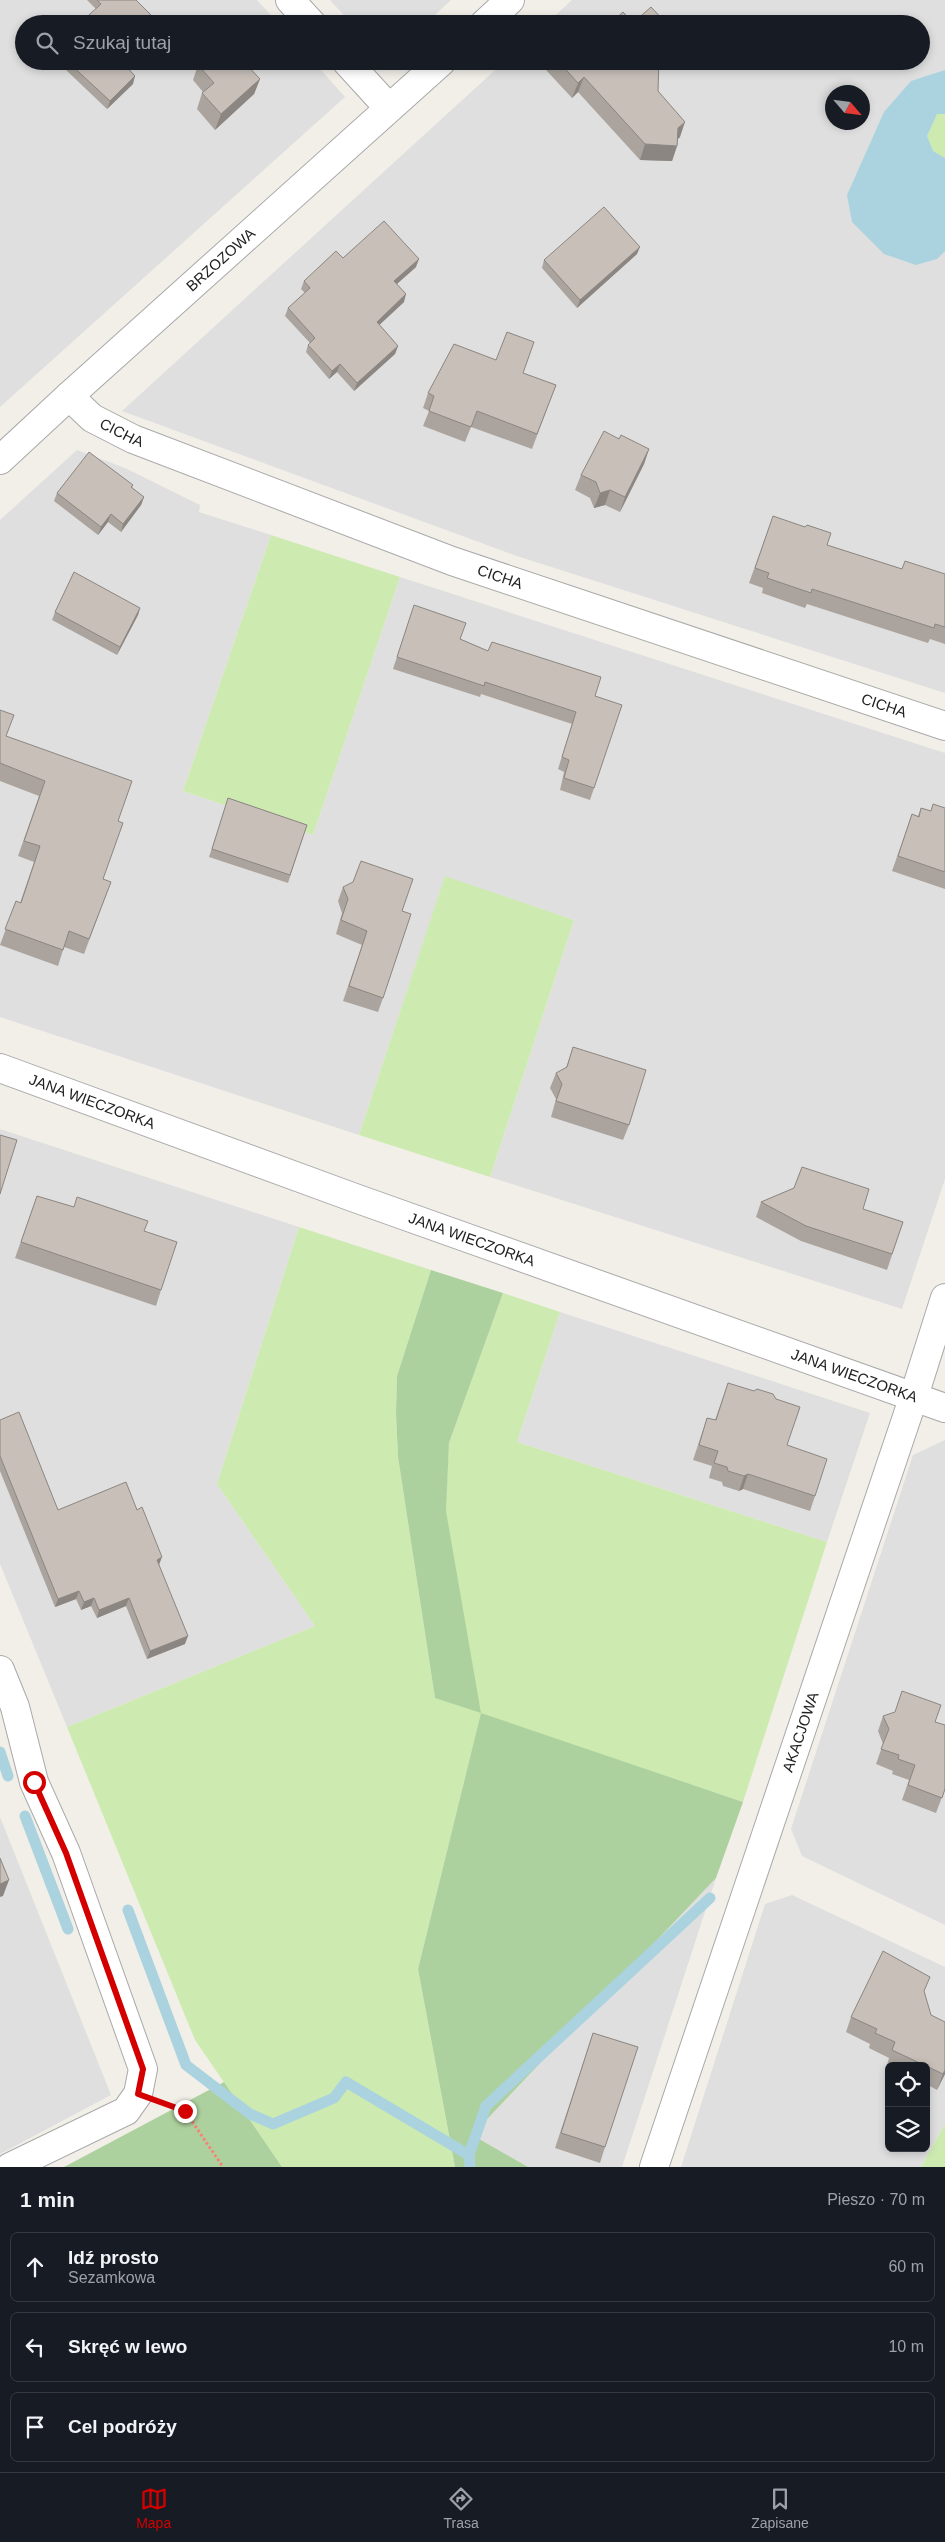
<!DOCTYPE html>
<html lang="pl">
<meta charset="utf-8">
<style>
:root{--surface:#171b24;--page:#20242c;--text:#f1f3f6;--muted:#9ea1a6;--line:#363941;--accent:#d40000}
body{margin:0;font-family:Helvetica,sans-serif;background:var(--page);color:var(--text)}
.controls{position:absolute;right:15px;bottom:15px;display:grid;overflow:hidden;border-radius:8px;box-shadow:0 2px 8px #0003}
.controls button{width:45px;height:45px;display:grid;place-items:center;padding:0;border:0;border-bottom:1px solid var(--line);background:var(--surface);color:var(--text);font:25px sans-serif}
.compass{position:absolute;left:825px;top:85px;width:45px;height:45px;border-radius:50%;background:var(--surface);box-shadow:0 2px 8px #0003;rotate:118deg}
.stop{position:absolute;width:15px;height:15px;margin:-11px;border:4px solid #d40000;border-radius:50%;background:#fff}
.stop.end{background:#d40000;border-color:#fff;box-shadow:0 1px 5px #0008}
.list{margin:0;padding:0;list-style:none}
h2{display:flex;justify-content:space-between;align-items:center;height:65px;margin:0;padding:0 20px;font-size:21px}
h2 small{font-size:16px;font-weight:400;color:var(--muted)}
.list li{display:grid;grid-template-columns:32px 1fr auto;gap:15px;align-items:center;box-sizing:border-box;height:70px;margin:0 10px 10px;padding:0 10px;border:1px solid var(--line);border-radius:8px}
.list b{display:block;font-size:19px;white-space:nowrap}
.list p{margin:0;font-size:16px;white-space:nowrap;color:var(--muted)}
.list em{font-size:16px;font-style:normal;color:var(--muted)}
.icon{flex:none;width:28px;height:28px;fill:none;stroke:currentColor;stroke-width:2;stroke-linecap:round;stroke-linejoin:round}
.map{position:relative;flex:none;width:945px;height:2167px;overflow:hidden}
.search{position:absolute;background:var(--surface);box-shadow:0 2px 8px #0003;left:15px;right:15px;top:15px;height:55px;display:flex;align-items:center;gap:12px;box-sizing:border-box;padding:0 18px;border-radius:28px;color:var(--muted);font-size:19px}
.sheet{height:305px;background:var(--surface)}
nav{display:flex;justify-content:space-around;align-items:center;box-sizing:border-box;height:70px;border-top:1px solid var(--line);background:var(--surface);font-size:14px;color:var(--muted)}
nav a{display:grid;justify-items:center;gap:2px}
nav .on{color:var(--accent)}
.map>svg:first-child{display:block}
</style>
<div class="map">
<svg width="945" height="2167" viewBox="0 0 945 2167">
<rect width="100%" height="100%" fill="#f2efe9"/>
<g fill="#e0dfdf" fill-rule="evenodd">
<polygon points="0,0 257,0 279,24 24,24 24,61 313,61 345,97 0,407"/>
<polygon points="330,0 451,0 425,24 352,24"/>
<path d="M572 0H945V693L517 556 122 411 505 61H921V24H546ZM832 92H862V122H832Z"/>
<polygon points="77,450 125,468 200,505 199,512 271,535 183,791 313,835 400,577 945,753 945,1179 902,1309 490,1177 574,920 445,877 359,1135 0,1017 0,520"/>
<polygon points="0,1129 299,1227 217,1484 315,1626 67,1727 0,1564"/>
<polygon points="560,1312 870,1413 827,1542 517,1442"/>
<polygon points="945,1440 945,1925 802,1856 791,1829 913,1455"/>
<polygon points="0,1817 111,2095 0,2154"/>
<polygon points="716,1878 622,2167 528,2167 471,2136"/>
<path d="M792 1895 945 1967V2124L921 2167H681L765 1904ZM889 2066H926V2148H889Z"/>
</g>
<g fill="#cdebb0">
<polygon points="937,114 945,114 945,158 933,151 927,136"/>
<polygon points="271,535 400,577 313,835 183,791"/>
<polygon points="445,876 574,920 490,1177 359,1135"/>
<polygon points="299,1227 431,1270 397,1376 396,1413 398,1457 435,1698 449,1443 503,1293 560,1312 517,1442 827,1542 743,1802 481,1714 418,1969 455,2167 282,2167 195,2040 67,1727 315,1626 217,1484"/>
<polygon points="945,2124 945,2167 921,2167"/>
</g>
<g fill="#add19e">
<polygon points="431,1270 503,1293 449,1443 446,1511 481,1713 743,1802 716,1878 472,2135 528,2167 455,2167 418,1969 481,1713 435,1698 398,1457 396,1413 397,1376"/>
<polygon points="224,2082 282,2167 64,2167"/>
</g>
<polygon fill="#aad3df" points="945,70 945,114 937,114 927,136 933,151 945,158 945,251 937,259 916,265 884,254 852,222 847,195 884,112 911,81"/>
<g fill="none" stroke-linecap="round" stroke-linejoin="round">
<g stroke="#aad3df" stroke-width="11">
<polyline points="0,1752 8,1776"/>
<polyline points="25,1816 68,1929"/>
<polyline points="128,1910 186,2065 250,2114 273,2124 334,2098 346,2082 469,2155"/>
<polyline points="470,2167 469,2155 486,2106 710,1898"/>
</g>
<defs>
<g id="minor">
<polyline points="290,0 312,24"/>
<polyline points="484,24 510,0"/>
<polyline points="346,61 389,108"/>
<path id="s1" d="M69 396 92 418 133 439 452 561 945 726"/>
<path id="s2" d="M0 460 69 396 442 61"/>
<path id="s3" d="M0 1068 355 1198 945 1408"/>
<polyline points="0,1670 15,1707 34,1782 66,1853 143,2069 138,2094 126,2111 10,2167"/>
<path id="s4" d="M654 2167 913 1399 945 1298"/>
</g>
</defs>
<use href="#minor" stroke="#a9a9a9" stroke-width="30"/>
<polyline stroke="#fa8072" stroke-width="3" stroke-dasharray="2.5 2.5" stroke-linecap="butt" points="169,2105 185,2111 223,2167"/>
<use href="#minor" stroke="#fff" stroke-width="28"/>
</g>
<g fill="#aba49e">
<polygon points="87,0 136,0 96,9"/>
<polygon points="70,61 121,61 133,84 107,109 66,70 69,63"/>
<polygon points="549,61 659,61 658,91 680,137 678,139 677,146 672,161 640,160 578,92 572,98 546,70"/>
<polygon points="198,65 260,79 254,94 215,130 197,109 202,93 203,92 193,80"/>
<polygon points="637,254 577,308 542,268 544,260"/>
<polygon points="343,258 416,267 397,284 404,302 379,325 398,346 395,354 354,391 337,372 329,379 306,352 308,345 310,343 285,316 288,308 305,293 301,289 304,281"/>
<polygon points="523,373 556,385 532,449 471,427 465,442 423,426 429,411 423,408 428,393"/>
<polygon points="619,439 649,449 644,464 620,512 605,505 594,508 590,498 575,490 581,475"/>
<polygon points="133,485 132,488 144,497 141,505 121,532 108,522 98,535 54,501 57,493"/>
<polygon points="773,516 827,545 902,569 945,574 945,644 930,639 928,643 807,604 805,608 762,593 763,588 749,583"/>
<polygon points="140,608 138,615 117,655 52,620 55,612"/>
<polygon points="410,617 488,651 595,696 594,788 590,800 560,790 564,772 558,769 572,724 481,694 480,697 393,669"/>
<polygon points="0,710 6,736 118,821 103,879 111,882 84,954 64,947 58,966 0,945 16,901 20,903 34,862 18,856 39,796 0,781"/>
<polygon points="228,798 307,825 288,883 209,857"/>
<polygon points="921,808 931,811 945,808 945,889 892,871 912,814 918,816"/>
<polygon points="343,887 402,911 383,998 378,1012 343,1001 362,945 336,934 342,913 338,901"/>
<polygon points="573,1047 629,1125 623,1140 551,1117 556,1099 550,1088 556,1073 566,1068"/>
<polygon points="802,1167 863,1209 903,1222 887,1270 801,1241 756,1217 761,1202 794,1188"/>
<polygon points="37,1196 144,1231 161,1290 156,1306 15,1258"/>
<polygon points="728,1383 787,1445 815,1496 810,1511 743,1489 739,1491 723,1486 722,1482 709,1478 712,1466 693,1460 707,1418 715,1420"/>
<polygon points="0,1420 58,1510 137,1510 159,1565 185,1644 147,1659 126,1606 97,1618 91,1606 81,1610 76,1599 55,1607 0,1471"/>
<polygon points="883,1716 945,1789 936,1813 902,1800 909,1780 892,1774 893,1771 876,1764 883,1744 878,1731"/>
<polygon points="931,2015 945,2022 945,2074 937,2090 926,2084 926,2066 889,2066 887,2065 889,2058 869,2048 870,2044 846,2032 851,2017"/>
<polygon points="593,2033 605,2147 600,2163 555,2148"/>
</g>
<g fill="#8b8681">
<polygon points="135,76 133,84 107,109 110,101"/>
<polygon points="584,77 578,92 572,98 578,83"/>
<polygon points="260,79 254,94 215,130 221,114"/>
<polygon points="685,122 680,137 672,144 678,128"/>
<polygon points="645,144 677,146 672,161 640,160"/>
<polygon points="640,247 637,254 577,308 580,300"/>
<polygon points="419,259 416,267 391,289 394,281"/>
<polygon points="406,294 404,302 374,330 377,322"/>
<polygon points="398,346 395,354 354,391 357,383"/>
<polygon points="340,364 337,372 329,379 332,371"/>
<polygon points="649,449 644,464 620,512 625,497"/>
<polygon points="610,490 605,505 594,508 600,493"/>
<polygon points="144,497 141,505 121,532 123,524"/>
<polygon points="111,514 108,522 98,535 101,527"/>
<polygon points="140,608 138,615 117,655 120,647"/>
<polygon points="748,1474 743,1489 739,1491 744,1476"/>
<polygon points="162,1557 159,1565 157,1560"/>
<polygon points="79,1591 76,1599 55,1607 58,1599"/>
<polygon points="94,1598 91,1606 81,1610 84,1602"/>
<polygon points="129,1598 126,1606 97,1618 99,1610"/>
<polygon points="188,1636 185,1644 147,1659 150,1651"/>
<polygon points="9,1880 3,1896 0,1897 0,1884"/>
<polygon points="945,2070 945,2074 937,2090 943,2074"/>
</g>
<g fill="#c7bfb8" stroke="#8b8681">
<polygon points="97,0 136,0 156,20 153,24 79,24 101,4"/>
<polygon points="651,7 667,24 610,24 623,12 633,23"/>
<polygon points="70,61 121,61 135,76 110,101 69,63"/>
<polygon points="202,61 243,61 260,79 221,114 202,93 214,83 198,65"/>
<polygon points="558,61 659,61 658,91 685,122 678,128 677,146 645,144 584,77 578,83"/>
<polygon points="604,207 640,247 580,300 544,260"/>
<polygon points="384,221 419,259 394,281 406,294 377,322 398,346 357,383 340,364 332,371 308,345 315,338 288,308 310,288 304,281 336,251 343,258"/>
<polygon points="507,332 534,342 523,373 556,385 537,434 477,411 471,427 429,411 434,396 428,393 454,344 496,360"/>
<polygon points="604,431 619,439 621,435 649,449 625,497 610,490 600,493 596,482 581,475"/>
<polygon points="89,452 133,485 131,487 144,497 123,524 111,514 101,527 57,493"/>
<polygon points="773,516 805,527 807,525 831,533 827,545 902,569 905,561 945,574 945,627 935,624 934,628 812,589 811,593 767,578 769,573 755,568"/>
<polygon points="74,572 140,608 120,647 55,612"/>
<polygon points="414,605 466,623 460,639 488,651 492,642 601,677 595,696 622,705 594,788 564,778 569,760 562,757 576,712 485,682 484,686 397,657"/>
<polygon points="0,710 14,715 6,736 132,781 118,821 123,823 103,879 111,882 89,939 69,931 63,950 5,929 16,901 21,903 40,846 24,841 45,781 0,763"/>
<polygon points="228,798 307,825 290,875 212,849"/>
<polygon points="933,804 945,808 945,872 898,856 912,814 919,817 921,808 931,811"/>
<polygon points="361,861 413,879 402,911 411,914 383,998 349,986 367,931 341,920 348,899 343,887 353,882"/>
<polygon points="573,1047 646,1070 629,1125 556,1101 562,1084 556,1073 567,1067"/>
<polygon points="0,1135 17,1140 0,1194"/>
<polygon points="802,1167 869,1189 863,1209 903,1222 892,1254 806,1226 761,1202 794,1188"/>
<polygon points="37,1196 74,1207 77,1197 148,1221 144,1231 177,1242 161,1290 21,1242"/>
<polygon points="728,1383 754,1391 757,1389 773,1394 776,1399 800,1407 787,1445 827,1459 815,1496 748,1474 744,1476 728,1471 727,1467 714,1463 718,1451 699,1445 707,1418 716,1420"/>
<polygon points="19,1412 58,1510 126,1482 137,1510 142,1507 162,1557 157,1560 188,1636 150,1651 129,1598 99,1610 94,1598 84,1602 79,1591 58,1599 0,1456 0,1420"/>
<polygon points="902,1691 941,1705 935,1722 945,1725 945,1789 942,1798 908,1785 915,1765 898,1759 899,1755 881,1749 889,1729 883,1716 895,1712"/>
<polygon points="0,1858 9,1880 0,1884"/>
<polygon points="883,1951 930,1977 924,1991 931,2015 945,2022 945,2070 943,2074 892,2050 895,2042 875,2033 877,2029 851,2017"/>
<polygon points="593,2033 638,2047 605,2147 561,2133"/>
</g>
<g fill="none" stroke-linecap="round" stroke-linejoin="round">
<polyline stroke="#d40000" stroke-width="6" points="34,1782 66,1853 143,2069 138,2094 185,2111"/>
</g>
<g text-anchor="middle" stroke-width="4" stroke-linejoin="round" paint-order="stroke">
<g font-size="15" fill="#222" stroke="#fff">
<text dy="5" stroke="none"><textPath href="#s2" startOffset="298">BRZOZOWA</textPath></text>
<text dy="5" stroke="none"><textPath href="#s1" startOffset="65">CICHA</textPath></text>
<text dy="5" stroke="none"><textPath href="#s1" startOffset="470">CICHA</textPath></text>
<text dy="5" stroke="none"><textPath href="#s1" startOffset="875">CICHA</textPath></text>
<text dy="5" stroke="none"><textPath href="#s3" startOffset="98">JANA WIECZORKA</textPath></text>
<text dy="5" stroke="none"><textPath href="#s3" startOffset="502">JANA WIECZORKA</textPath></text>
<text dy="5" stroke="none"><textPath href="#s3" startOffset="908">JANA WIECZORKA</textPath></text>
<text dy="5" stroke="none"><textPath href="#s4" startOffset="459">AKACJOWA</textPath></text>
</g>
</g>
</svg>
<div class="controls">
<button><svg class="icon" aria-label="locate" viewBox="0 0 24 24"><circle cx="12" cy="12" r="6"/><path d="M12 2v4M12 18v4M2 12h4M18 12h4"/></svg></button>
<button><svg class="icon" aria-label="layers" viewBox="0 0 24 24"><path d="M12 4l9 5-9 5-9-5zM3 14l9 5 9-5"/></svg></button>
</div>
<svg class="compass" viewBox="-18 -18 36 36"><path d="M0-13l5 13h-10z" fill="#e53935"/><path d="M0 13l5-13h-10z" fill="#9ea1a6"/></svg>
<div class="stop" style="left:34px;top:1782px"></div>
<div class="stop end" style="left:185px;top:2111px"></div>
<div class="search"><svg class="icon" aria-label="search" viewBox="0 0 24 24"><circle cx="10" cy="10" r="6"/><path d="M15 15l6 6"/></svg>Szukaj tutaj</div>
</div>
<section class="sheet">
<h2>1 min<small>Pieszo · 70 m</small></h2>
<ul class="list">
<li><svg class="icon" aria-label="ahead" viewBox="0 0 24 24"><path d="M12 20V5M6 11l6-6 6 6"/></svg><div><b>Idź prosto</b><p>Sezamkowa</p></div><em>60 m</em></li>
<li><svg class="icon" aria-label="left" viewBox="0 0 24 24"><path d="M17 20v-9H6M10 6l-5 5 5 5"/></svg><div><b>Skręć w lewo</b></div><em>10 m</em></li>
<li><svg class="icon" aria-label="arrive" viewBox="0 0 24 24"><path d="M6 21V4h12l-3 4 3 4H6"/></svg><div><b>Cel podróży</b></div></li>
</ul>
</section>
<nav>
<a class="on"><svg class="icon" aria-label="map" viewBox="0 0 24 24"><path d="M3 6l6-2 6 2 6-2v14l-6 2-6-2-6 2zM9 4v14M15 6v14"/></svg>Mapa</a>
<a><svg class="icon" aria-label="directions" viewBox="0 0 24 24"><path d="M12 3l9 9-9 9-9-9zM9 14v-3h6M13 9l2 2-2 2"/></svg>Trasa</a>
<a><svg class="icon" aria-label="saved" viewBox="0 0 24 24"><path d="M7 4h10v16l-5-4-5 4z"/></svg>Zapisane</a>
</nav>
